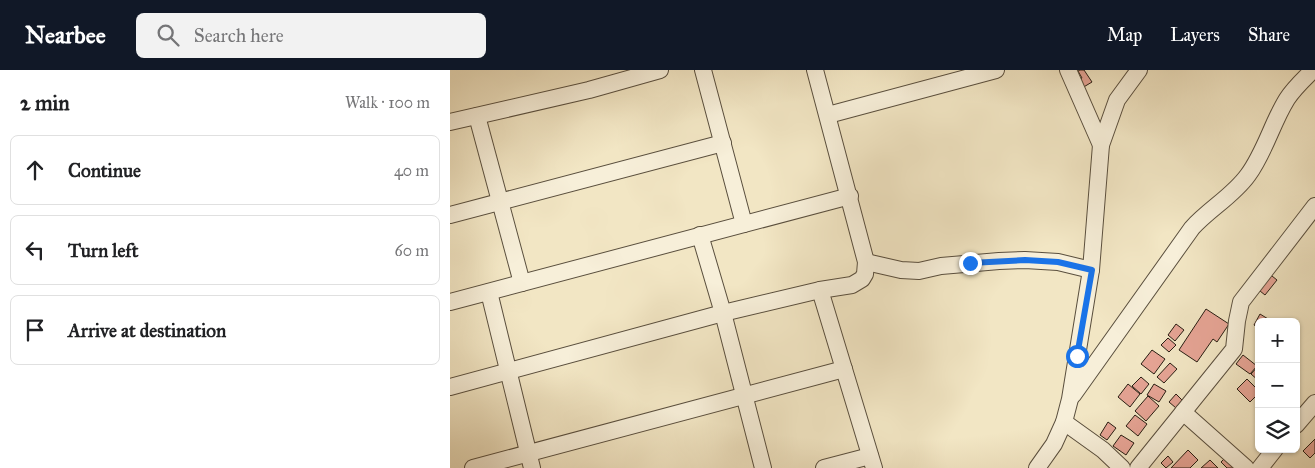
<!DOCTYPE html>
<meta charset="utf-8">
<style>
:root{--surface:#fff;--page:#f2f2f2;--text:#202124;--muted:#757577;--line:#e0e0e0;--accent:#111827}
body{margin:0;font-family:"IM FELL Great Primer",serif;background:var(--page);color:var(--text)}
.controls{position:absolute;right:15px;bottom:15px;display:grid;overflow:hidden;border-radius:8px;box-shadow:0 1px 4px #0004}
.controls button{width:45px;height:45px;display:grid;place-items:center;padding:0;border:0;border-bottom:1px solid var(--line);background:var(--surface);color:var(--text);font:25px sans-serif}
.stop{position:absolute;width:15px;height:15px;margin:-11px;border:4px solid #1a73e8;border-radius:50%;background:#fff}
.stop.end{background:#1a73e8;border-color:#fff;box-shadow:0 1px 5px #0008}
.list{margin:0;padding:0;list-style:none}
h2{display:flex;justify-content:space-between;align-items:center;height:65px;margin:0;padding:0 20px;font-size:21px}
h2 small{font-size:16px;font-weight:400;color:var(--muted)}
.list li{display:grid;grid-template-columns:32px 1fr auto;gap:15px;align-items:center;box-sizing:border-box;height:70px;margin:0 10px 10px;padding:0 10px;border:1px solid var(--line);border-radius:8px}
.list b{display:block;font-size:19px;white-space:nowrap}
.list em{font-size:16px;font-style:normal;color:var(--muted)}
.icon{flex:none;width:28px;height:28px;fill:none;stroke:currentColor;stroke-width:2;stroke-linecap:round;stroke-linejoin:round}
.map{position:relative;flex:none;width:865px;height:398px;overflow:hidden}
header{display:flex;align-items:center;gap:30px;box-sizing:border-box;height:70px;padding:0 25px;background:var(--accent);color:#fff}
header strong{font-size:24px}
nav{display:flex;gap:28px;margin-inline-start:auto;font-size:18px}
.search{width:350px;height:45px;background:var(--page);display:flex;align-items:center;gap:12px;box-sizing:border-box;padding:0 18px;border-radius:8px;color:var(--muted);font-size:19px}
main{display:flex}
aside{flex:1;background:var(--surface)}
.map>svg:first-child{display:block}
</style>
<header>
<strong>Nearbee</strong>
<div class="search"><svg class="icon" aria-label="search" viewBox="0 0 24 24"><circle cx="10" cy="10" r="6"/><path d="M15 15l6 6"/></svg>Search here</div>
<nav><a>Map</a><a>Layers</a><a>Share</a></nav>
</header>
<main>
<aside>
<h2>2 min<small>Walk · 100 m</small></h2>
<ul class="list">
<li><svg class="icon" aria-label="ahead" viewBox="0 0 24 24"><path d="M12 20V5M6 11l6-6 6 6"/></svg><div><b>Continue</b></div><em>40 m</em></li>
<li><svg class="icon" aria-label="left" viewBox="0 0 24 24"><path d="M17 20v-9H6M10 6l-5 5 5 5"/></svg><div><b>Turn left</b></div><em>60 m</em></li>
<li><svg class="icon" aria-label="arrive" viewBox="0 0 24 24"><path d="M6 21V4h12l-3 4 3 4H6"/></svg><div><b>Arrive at destination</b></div></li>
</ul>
</aside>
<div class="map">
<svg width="865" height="398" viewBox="0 0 865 398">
<rect width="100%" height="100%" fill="#f2e6c4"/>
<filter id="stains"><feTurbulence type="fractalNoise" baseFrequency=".004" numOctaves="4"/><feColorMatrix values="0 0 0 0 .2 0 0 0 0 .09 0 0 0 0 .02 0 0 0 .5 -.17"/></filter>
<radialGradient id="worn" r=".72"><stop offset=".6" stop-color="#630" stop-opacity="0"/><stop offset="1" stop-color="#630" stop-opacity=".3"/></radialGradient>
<g fill="#e6a495" stroke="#271d12">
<polygon points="630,0 634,0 642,12 632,18 628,11 632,8 628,1"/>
<polygon points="817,202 827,210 815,225 805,217"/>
<polygon points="756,239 779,254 767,272 763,269 747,292 729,280"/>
<polygon points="810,244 823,252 809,252 809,258 804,255"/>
<polygon points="726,254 734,260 725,271 718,265"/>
<polygon points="718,268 726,275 719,282 711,275"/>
<polygon points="702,280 715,289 704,304 691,294"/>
<polygon points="793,285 807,296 800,304 786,294"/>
<polygon points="720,293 727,299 714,313 707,307"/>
<polygon points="809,295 809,311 801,304"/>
<polygon points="691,307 699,314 691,324 682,316"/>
<polygon points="797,309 809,321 809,323 800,332 787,319"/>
<polygon points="678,314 690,324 680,337 668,327"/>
<polygon points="704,314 716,321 709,332 697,325"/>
<polygon points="726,324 733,331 726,338 719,332"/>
<polygon points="698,326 709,336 696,351 685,341"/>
<polygon points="685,345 697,354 688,366 676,356"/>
<polygon points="658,352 666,358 657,370 650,365"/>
<polygon points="671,365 684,373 676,385 663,376"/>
<polygon points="865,369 865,383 860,388 853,381"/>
<polygon points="738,380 748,390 740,398 721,398"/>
<polygon points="718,386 723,392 716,398 711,393"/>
<polygon points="777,386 788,398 777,398 771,392"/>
<polygon points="760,390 768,398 751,398"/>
</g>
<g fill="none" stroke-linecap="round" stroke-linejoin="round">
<defs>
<g id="minor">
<polyline points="253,0 294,154"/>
<polyline points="618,0 651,75"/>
<polyline points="378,45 546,0"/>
<polyline points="27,46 72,213"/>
<polyline points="0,52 139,20 210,0"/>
<polyline points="0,145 273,73"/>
<polyline points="250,165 273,243 313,398"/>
<polyline points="416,192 451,200 469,201 491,196 549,191 575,190 608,192 641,200"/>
<polyline points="370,220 424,398"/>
<polyline points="39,222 82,398"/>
<polyline points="0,232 400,126"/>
<polyline points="0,317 273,243 370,220 402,215 412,209 415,204 416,192 365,0"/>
<path d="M623 325 742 158C759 139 783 126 798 105 815 82 822 53 837 29 844 18 854 9 863 0"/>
<polyline points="733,342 796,398"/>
<polyline points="614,352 653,380 672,398"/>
<polyline points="846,355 865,333"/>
<polyline points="23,398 394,299"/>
<polyline points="374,398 420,386"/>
<polyline points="587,398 604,374 614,352 620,329 641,200 651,75 667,30 689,0"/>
<polyline points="688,398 784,279 787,251 791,232 865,136"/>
<polyline points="810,398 825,379"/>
</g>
</defs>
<use href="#minor" stroke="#5a4f3e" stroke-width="18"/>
<use href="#minor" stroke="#f7efd9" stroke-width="16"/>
</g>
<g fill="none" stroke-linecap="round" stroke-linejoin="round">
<polyline stroke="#1a73e8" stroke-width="6" points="520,193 575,190 608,192 642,200 627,286"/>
</g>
<rect width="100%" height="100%" filter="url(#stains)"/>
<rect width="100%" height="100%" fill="url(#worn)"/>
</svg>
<div class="controls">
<button>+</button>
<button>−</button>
<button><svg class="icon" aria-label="layers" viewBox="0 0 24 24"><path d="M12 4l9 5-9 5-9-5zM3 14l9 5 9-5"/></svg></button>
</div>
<div class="stop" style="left:627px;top:286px"></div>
<div class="stop end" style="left:520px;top:193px"></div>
</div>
</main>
